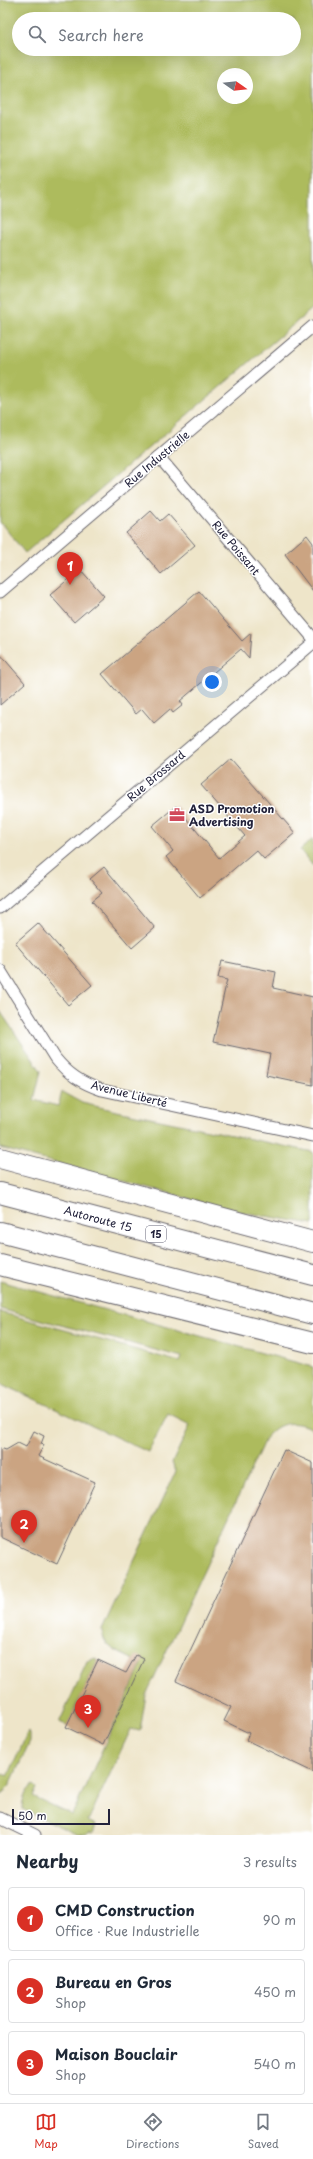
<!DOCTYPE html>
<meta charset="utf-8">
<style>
:root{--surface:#fff;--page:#f2f2f3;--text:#1f2937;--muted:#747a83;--line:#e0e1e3;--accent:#d93025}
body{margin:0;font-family:"Playpen Sans",sans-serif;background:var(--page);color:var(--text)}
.compass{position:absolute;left:217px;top:68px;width:36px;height:36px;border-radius:50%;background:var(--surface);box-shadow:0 4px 16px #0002;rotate:104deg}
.scale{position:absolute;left:12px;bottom:10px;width:98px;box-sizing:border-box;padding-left:4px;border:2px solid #22223b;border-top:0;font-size:11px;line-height:14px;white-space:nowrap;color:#22223b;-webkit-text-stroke:3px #fff;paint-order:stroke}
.you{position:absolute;left:212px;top:682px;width:14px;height:14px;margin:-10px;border:3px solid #fff;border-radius:50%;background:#1a73e8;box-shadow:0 0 0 6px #1a73e833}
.badge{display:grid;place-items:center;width:26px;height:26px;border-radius:50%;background:var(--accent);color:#fff;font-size:13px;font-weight:700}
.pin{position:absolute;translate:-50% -33px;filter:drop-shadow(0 1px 2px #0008)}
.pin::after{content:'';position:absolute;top:21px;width:14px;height:12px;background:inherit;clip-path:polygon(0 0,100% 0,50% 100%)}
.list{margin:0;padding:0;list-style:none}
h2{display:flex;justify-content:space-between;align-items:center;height:52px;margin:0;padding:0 16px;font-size:17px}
h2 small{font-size:13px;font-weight:400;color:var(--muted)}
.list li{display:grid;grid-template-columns:26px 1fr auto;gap:12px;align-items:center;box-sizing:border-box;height:64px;margin:0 8px 8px;padding:0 8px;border:1px solid var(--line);border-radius:4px}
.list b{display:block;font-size:15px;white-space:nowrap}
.list p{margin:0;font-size:13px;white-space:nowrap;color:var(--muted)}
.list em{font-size:13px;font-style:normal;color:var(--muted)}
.icon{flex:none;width:22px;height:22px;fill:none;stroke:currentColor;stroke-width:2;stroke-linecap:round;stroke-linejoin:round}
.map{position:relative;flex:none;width:313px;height:1835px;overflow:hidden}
.search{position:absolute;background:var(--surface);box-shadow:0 4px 16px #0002;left:12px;right:12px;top:12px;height:44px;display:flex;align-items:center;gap:10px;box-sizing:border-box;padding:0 14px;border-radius:22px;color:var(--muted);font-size:15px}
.sheet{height:268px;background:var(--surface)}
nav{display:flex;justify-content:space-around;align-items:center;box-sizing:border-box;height:56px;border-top:1px solid var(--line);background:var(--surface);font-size:11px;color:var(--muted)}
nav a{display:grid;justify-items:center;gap:2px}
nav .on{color:var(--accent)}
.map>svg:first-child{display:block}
</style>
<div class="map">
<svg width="313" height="1835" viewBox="0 0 313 1835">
<rect width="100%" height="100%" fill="#fff"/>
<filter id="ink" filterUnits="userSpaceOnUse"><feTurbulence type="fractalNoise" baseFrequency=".025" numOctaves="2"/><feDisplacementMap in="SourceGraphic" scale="8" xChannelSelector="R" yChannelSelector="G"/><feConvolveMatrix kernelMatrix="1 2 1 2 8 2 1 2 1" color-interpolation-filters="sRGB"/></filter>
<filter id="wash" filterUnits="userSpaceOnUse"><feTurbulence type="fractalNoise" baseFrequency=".012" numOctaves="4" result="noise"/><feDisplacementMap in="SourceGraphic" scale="16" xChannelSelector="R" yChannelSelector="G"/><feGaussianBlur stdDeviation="0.9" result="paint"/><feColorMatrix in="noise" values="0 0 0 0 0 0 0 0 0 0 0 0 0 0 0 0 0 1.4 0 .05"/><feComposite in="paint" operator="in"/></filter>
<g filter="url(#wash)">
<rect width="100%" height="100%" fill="#eee5c9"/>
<g fill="#adbb5d" stroke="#686e4c" fill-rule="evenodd">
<path d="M0 0H313V308L25 553 0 522ZM19 19H294V49H19ZM223 74H247V98H223Z"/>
<polygon points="313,839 313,866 300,850"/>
<polygon points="0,1011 41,1071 34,1100 58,1106 62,1092 82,1103 112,1110 313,1152 313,1224 236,1211 0,1148"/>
<path d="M0 1281 313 1367V1429C294 1420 278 1421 265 1439L146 1695 140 1731 131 1729 88 1821 96 1825 93 1834 90 1832 86 1835H78L22 1809C22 1800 26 1789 34 1785L37 1788 33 1797 72 1815 142 1664C127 1655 103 1651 102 1630L176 1471 172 1463 190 1425 168 1414 148 1452 0 1383V1312L180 1362 182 1357 0 1309Z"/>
<polygon points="95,1658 98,1660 67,1726 59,1723 87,1662"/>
<polygon points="28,1732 30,1734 30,1741 9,1787 0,1795 0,1773 8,1776"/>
</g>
<g id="blocks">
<g fill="#cba482">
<polygon points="151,511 160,521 168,514 195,545 161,574 126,533"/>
<polygon points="307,535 313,543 313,591 285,554"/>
<polygon points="80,569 104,596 74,622 50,595"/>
<polygon points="199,591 242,641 251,633 249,658 241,649 180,701 183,705 173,713 170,709 154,723 142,709 136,714 102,674"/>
<polygon points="0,654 25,683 0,705"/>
<polygon points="231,759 295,833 264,859 256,850 200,898 166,857 173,851 152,826 176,806 219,858 245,836 201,785"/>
<polygon points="104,867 155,928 132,948 92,901 102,893 90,879"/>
<polygon points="38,923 92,985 68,1005 15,943"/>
<polygon points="222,961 276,972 273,988 313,997 313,1085 266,1075 270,1054 213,1042 227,980 218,978"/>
<polygon points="34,1431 44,1436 41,1444 44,1445 38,1456 95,1482 57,1564 0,1537 0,1448 6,1450 18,1443 26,1447"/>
<polygon points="284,1450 313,1463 313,1772 246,1740 249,1733 224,1721 231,1707 176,1681"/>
<polygon points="136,1655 144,1659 103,1745 66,1727 98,1660 126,1673"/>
</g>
</g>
</g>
<g filter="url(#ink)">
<use href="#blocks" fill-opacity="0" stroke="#69666d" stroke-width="1"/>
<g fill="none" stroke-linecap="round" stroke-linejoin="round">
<defs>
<g id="minor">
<polyline points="159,457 313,638"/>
<polyline points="0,592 313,326"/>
<polyline points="0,908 313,643"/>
<path d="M0 970 55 1058C68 1074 81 1083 102 1090L313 1136"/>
<polyline points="0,1818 35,1835"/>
</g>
<g id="motorway">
<polyline points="0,1158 313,1242"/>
<polyline points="0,1193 313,1275"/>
<polyline points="0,1232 313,1314"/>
<polyline points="0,1265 313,1343"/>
</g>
</defs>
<use href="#minor" stroke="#69666d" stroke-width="13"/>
<use href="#motorway" stroke="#69666d" stroke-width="22"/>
<use href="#minor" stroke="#fff" stroke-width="11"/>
<use href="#motorway" stroke="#fff" stroke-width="20"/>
</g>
</g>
<defs>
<symbol id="office-bare" viewBox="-9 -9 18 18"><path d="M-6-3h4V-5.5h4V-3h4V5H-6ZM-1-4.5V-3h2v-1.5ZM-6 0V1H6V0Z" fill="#d1495b" stroke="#fff" stroke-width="2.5" paint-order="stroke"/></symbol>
</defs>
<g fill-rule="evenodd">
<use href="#office-bare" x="166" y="804" width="22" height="22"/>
</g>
<g text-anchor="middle" stroke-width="3" stroke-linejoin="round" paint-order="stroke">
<rect fill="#fff" stroke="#646476" stroke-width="1" x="146" y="1226" width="20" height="16" rx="3"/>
<g font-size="10" font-weight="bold" fill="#22223b">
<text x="156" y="1238">15</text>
</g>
<g font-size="11" fill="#22223b" stroke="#fff">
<text transform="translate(157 459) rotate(-40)" y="4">Rue Industrielle</text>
<text transform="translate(236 548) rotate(50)" y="4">Rue Poissant</text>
<text transform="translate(156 776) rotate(-40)" y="4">Rue Brossard</text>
<text transform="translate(129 1094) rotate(14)" y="4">Avenue Liberté</text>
<text transform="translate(98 1219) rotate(15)" y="4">Autoroute 15</text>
</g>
<g font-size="11" font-weight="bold" fill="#22223b" stroke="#fff" text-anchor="start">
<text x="189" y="813">ASD Promotion<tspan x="189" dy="13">Advertising</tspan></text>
</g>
</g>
</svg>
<svg class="compass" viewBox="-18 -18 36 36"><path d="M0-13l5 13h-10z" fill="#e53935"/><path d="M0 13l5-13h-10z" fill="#747a83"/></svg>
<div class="scale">50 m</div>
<div class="you"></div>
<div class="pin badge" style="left:70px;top:585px">1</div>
<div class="pin badge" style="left:24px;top:1543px">2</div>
<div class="pin badge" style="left:88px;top:1728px">3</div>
<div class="search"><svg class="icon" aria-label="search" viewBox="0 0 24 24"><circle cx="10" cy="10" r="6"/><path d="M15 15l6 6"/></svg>Search here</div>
</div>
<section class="sheet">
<h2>Nearby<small>3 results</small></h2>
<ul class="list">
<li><span class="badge">1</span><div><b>CMD Construction</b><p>Office · Rue Industrielle</p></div><em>90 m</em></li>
<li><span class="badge">2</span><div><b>Bureau en Gros</b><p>Shop</p></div><em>450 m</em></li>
<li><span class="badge">3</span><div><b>Maison Bouclair</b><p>Shop</p></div><em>540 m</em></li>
</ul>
</section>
<nav>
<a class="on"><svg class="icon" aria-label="map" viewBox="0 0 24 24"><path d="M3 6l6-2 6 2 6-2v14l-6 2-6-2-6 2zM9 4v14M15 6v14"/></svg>Map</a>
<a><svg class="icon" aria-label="directions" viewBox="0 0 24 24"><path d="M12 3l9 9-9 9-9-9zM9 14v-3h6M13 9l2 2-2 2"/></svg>Directions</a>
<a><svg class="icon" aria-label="saved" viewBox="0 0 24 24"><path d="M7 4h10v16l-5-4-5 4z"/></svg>Saved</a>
</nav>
